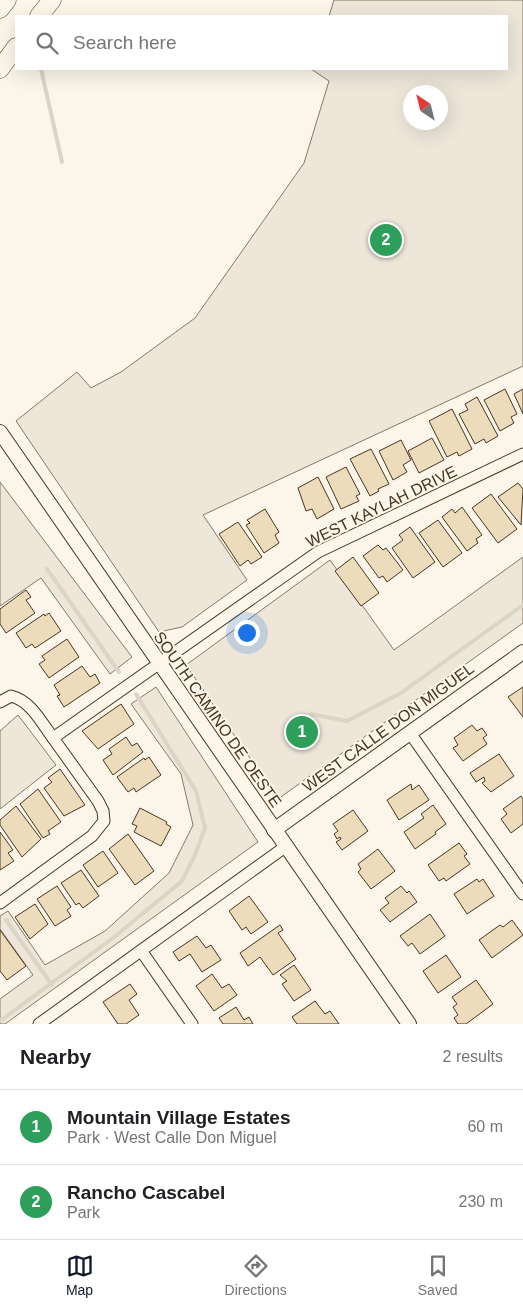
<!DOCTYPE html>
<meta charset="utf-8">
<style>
:root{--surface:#fff;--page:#f6f6f6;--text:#202124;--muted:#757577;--line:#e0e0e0;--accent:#111827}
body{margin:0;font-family:Arial,sans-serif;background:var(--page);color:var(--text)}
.compass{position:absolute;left:403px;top:85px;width:45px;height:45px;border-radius:50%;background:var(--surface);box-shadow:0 5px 20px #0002;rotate:325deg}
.you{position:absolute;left:246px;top:632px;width:18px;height:18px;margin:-12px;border:4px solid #fff;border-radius:50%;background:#1a73e8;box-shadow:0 0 0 8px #1a73e833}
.badge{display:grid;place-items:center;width:32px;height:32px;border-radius:50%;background:var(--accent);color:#fff;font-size:16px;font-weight:700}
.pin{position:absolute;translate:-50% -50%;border:2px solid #fff;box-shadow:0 1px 5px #0006}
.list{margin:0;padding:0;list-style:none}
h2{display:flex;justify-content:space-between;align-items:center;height:65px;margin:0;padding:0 20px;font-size:21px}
h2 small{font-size:16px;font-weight:400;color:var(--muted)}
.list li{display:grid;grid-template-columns:32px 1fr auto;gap:15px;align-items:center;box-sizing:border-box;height:75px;padding:0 20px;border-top:1px solid var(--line)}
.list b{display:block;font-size:19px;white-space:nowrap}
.list p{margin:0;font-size:16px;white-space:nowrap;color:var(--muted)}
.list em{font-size:16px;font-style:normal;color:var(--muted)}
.icon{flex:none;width:28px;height:28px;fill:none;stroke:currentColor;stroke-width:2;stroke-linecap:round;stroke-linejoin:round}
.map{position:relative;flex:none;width:523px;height:1024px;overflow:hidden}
.search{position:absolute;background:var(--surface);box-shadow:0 5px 20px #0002;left:15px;right:15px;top:15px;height:55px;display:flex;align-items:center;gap:12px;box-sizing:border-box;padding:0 18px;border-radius:0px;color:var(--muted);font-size:19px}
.sheet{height:215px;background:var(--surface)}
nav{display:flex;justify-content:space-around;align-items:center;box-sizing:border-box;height:70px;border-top:1px solid var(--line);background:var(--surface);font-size:14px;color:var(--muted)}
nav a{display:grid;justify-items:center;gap:2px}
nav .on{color:var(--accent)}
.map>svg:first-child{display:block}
</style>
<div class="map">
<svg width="523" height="1024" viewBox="0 0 523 1024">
<rect width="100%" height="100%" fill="#fbf6e9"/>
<g fill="#ede6d9" stroke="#887966" fill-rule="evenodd">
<path d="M334 0H523V366L203 515 247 580 182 627 159 632 16 421 77 372 91 388 121 372 195 318 304 163 329 81 311 69H507V16H329ZM440 92V122H410V92Z"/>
<polygon points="0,482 132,657 110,674 41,578 0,606"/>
<polygon points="523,557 523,623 278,799 186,665 330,560 394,650"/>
<polygon points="156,687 258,842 5,1024 0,1024 0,999 33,975 0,929 0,916 8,911 45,965 105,931 169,873 193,825 181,774 131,704"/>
<polygon points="18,715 56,765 0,809 0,731"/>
</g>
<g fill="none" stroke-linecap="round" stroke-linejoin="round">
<g stroke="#dcd4c6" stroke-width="4">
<polyline points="41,69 62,162"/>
<polyline points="47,569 119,672"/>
<polyline points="311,714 347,721 401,693 523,605"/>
<polyline points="6,920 52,985"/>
<polyline points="0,1021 113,938 182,881 195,855 205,828 196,791 136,694"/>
</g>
</g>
<g fill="#ecdcbc" stroke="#4a3520">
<polygon points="505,389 517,414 511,417 514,423 500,431 484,400"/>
<polygon points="523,389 523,414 514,394"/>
<polygon points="477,397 498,436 486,443 484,439 475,444 459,414 468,410 465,404"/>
<polygon points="452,409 472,449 459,456 457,452 447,457 429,421"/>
<polygon points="432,438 444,460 419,473 408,451"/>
<polygon points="401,440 411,460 403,465 407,472 393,480 379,451"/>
<polygon points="371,449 389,484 378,489 379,491 370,496 350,459"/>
<polygon points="346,467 360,494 356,496 359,501 341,509 326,477"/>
<polygon points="318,477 334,509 317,519 312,509 306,511 298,488"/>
<polygon points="518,483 523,489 521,525 498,497"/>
<polygon points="491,494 517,529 498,543 472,508"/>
<polygon points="462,507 482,535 476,539 478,543 467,551 442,517 452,509 455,513"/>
<polygon points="265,509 279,532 275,535 279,543 264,553 246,525 250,523 247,520"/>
<polygon points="438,520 462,553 443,567 419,533"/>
<polygon points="238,522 262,557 251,564 248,560 240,566 219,534"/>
<polygon points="410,527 435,562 413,578 392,548 403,540 399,535"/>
<polygon points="378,545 383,550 386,548 403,570 387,582 383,576 379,578 363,556"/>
<polygon points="353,557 379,593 361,606 335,571"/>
<polygon points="26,590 31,597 26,600 35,613 6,633 0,624 0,609"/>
<polygon points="49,613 61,631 35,648 32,644 26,648 16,633 44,614 45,616"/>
<polygon points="67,639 79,657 49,678 39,664 45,660 42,656"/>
<polygon points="82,666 90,677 95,674 100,683 64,707 57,696 60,695 54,685"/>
<polygon points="523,687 523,717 508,697"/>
<polygon points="121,704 134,724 98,749 82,731"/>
<polygon points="472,725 477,731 482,728 487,735 483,738 487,744 463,761 453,748 458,745 454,738"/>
<polygon points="126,737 132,746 137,743 143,752 113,775 103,760 112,754 109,749"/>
<polygon points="499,754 514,776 491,792 482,783 485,781 484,777 476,782 470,773"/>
<polygon points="149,757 161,775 136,792 134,788 128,792 117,777 144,758 145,760"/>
<polygon points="60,769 85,805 64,816 44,788 52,782 48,778"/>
<polygon points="411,784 412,790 419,785 429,800 399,820 387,800"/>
<polygon points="38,789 61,822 48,831 50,834 43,838 20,804"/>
<polygon points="521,796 523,799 523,824 511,833 501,819 507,814 503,809"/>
<polygon points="433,805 446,824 435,832 436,834 415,849 404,832 424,818 421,814"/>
<polygon points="16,806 41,839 22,857 0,825 0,820"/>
<polygon points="140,808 167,822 166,824 171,827 161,846 134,832 137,826 132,824"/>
<polygon points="353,810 368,831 342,850 336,842 341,839 340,837 337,839 334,834 338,831 333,824"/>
<polygon points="0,832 13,850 8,853 14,861 0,870"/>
<polygon points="128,834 154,871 135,885 109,849"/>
<polygon points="459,843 467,854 464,856 470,864 446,881 444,878 439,881 428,865"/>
<polygon points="378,849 395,871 371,889 358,872 361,869 358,864"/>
<polygon points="103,851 118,873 98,887 83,865"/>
<polygon points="81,870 99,896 83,908 79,903 76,905 61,883"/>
<polygon points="477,879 479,882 483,879 494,896 467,914 454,894"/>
<polygon points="57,886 71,907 67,910 71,916 55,926 37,899"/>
<polygon points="401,886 407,893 409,891 417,902 390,922 380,910 389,903 385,898"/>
<polygon points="249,896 268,922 251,934 246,927 242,930 229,911"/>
<polygon points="35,904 48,924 30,939 15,917"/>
<polygon points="430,914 445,936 420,954 412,943 408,946 400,936"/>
<polygon points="512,920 523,935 492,958 479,940 500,925 503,927"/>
<polygon points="280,925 283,930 278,933 296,959 273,975 260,957 248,966 240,953"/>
<polygon points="0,930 26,966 7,980 0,971"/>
<polygon points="197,936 206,948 211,945 221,960 202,972 190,954 179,961 173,952"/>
<polygon points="446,955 461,977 438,993 423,971"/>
<polygon points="294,965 311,990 294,1001 282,984 287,981 280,975"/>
<polygon points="212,974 222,988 229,984 237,995 214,1011 196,986"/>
<polygon points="476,980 493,1004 466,1024 458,1024 454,1018 458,1015 453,1007 457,1004 452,997"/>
<polygon points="130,984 137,994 129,1000 139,1015 126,1024 118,1024 103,1002"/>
<polygon points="315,1001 325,1014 330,1011 339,1024 297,1024 292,1017"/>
<polygon points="236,1007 244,1020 249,1017 253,1024 223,1024 219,1018"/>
</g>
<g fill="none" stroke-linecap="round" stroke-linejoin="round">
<defs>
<g id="minor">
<path d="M0 702 11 696C31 701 41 722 53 738"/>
<polyline points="410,733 523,894"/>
<polyline points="0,903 92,836 104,821 103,811 98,801 53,738 318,552 523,454"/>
<polyline points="142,952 192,1024"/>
<polyline points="39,1024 285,847"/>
</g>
<g id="tertiary">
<polyline points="0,432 409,1024"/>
<polyline points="274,830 523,652"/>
</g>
<g id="primary">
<polyline points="0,9 7,0"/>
<polyline points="39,16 52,0"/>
<polyline points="0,69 16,47"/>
</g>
</defs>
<use href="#minor" stroke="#4a3520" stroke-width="13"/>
<use href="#tertiary" stroke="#4a3520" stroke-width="16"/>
<use href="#primary" stroke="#4a3520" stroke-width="19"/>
<use href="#minor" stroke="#fbf6e9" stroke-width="11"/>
<use href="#tertiary" stroke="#fbf6e9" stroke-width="14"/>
<use href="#primary" stroke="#fbf6e9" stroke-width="18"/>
</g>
<g text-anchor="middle" stroke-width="4" stroke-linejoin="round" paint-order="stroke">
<g font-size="16" fill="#4a3520" stroke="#fbf6e9">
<text transform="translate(381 506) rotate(-26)" y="6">WEST KAYLAH DRIVE</text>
<text transform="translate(218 719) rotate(55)" y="6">SOUTH CAMINO DE OESTE</text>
<text transform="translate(388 727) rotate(-36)" y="6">WEST CALLE DON MIGUEL</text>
</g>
</g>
</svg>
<svg class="compass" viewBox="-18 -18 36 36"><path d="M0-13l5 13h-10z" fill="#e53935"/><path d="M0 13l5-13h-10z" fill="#757577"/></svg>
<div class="you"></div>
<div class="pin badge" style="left:302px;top:732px;background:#2e9e5b">1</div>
<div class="pin badge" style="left:386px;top:240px;background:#2e9e5b">2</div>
<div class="search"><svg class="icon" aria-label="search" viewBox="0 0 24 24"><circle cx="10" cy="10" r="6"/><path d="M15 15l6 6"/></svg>Search here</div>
</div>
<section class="sheet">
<h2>Nearby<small>2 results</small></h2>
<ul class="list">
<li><span class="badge" style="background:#2e9e5b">1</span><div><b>Mountain Village Estates</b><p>Park · West Calle Don Miguel</p></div><em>60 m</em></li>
<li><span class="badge" style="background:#2e9e5b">2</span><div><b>Rancho Cascabel</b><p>Park</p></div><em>230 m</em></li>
</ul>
</section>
<nav>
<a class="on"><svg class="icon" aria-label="map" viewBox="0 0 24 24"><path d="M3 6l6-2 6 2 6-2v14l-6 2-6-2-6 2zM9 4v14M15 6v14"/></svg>Map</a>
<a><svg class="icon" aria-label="directions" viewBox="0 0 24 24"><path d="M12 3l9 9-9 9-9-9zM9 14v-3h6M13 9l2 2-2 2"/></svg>Directions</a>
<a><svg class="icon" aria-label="saved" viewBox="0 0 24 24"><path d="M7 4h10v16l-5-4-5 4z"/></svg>Saved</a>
</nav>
